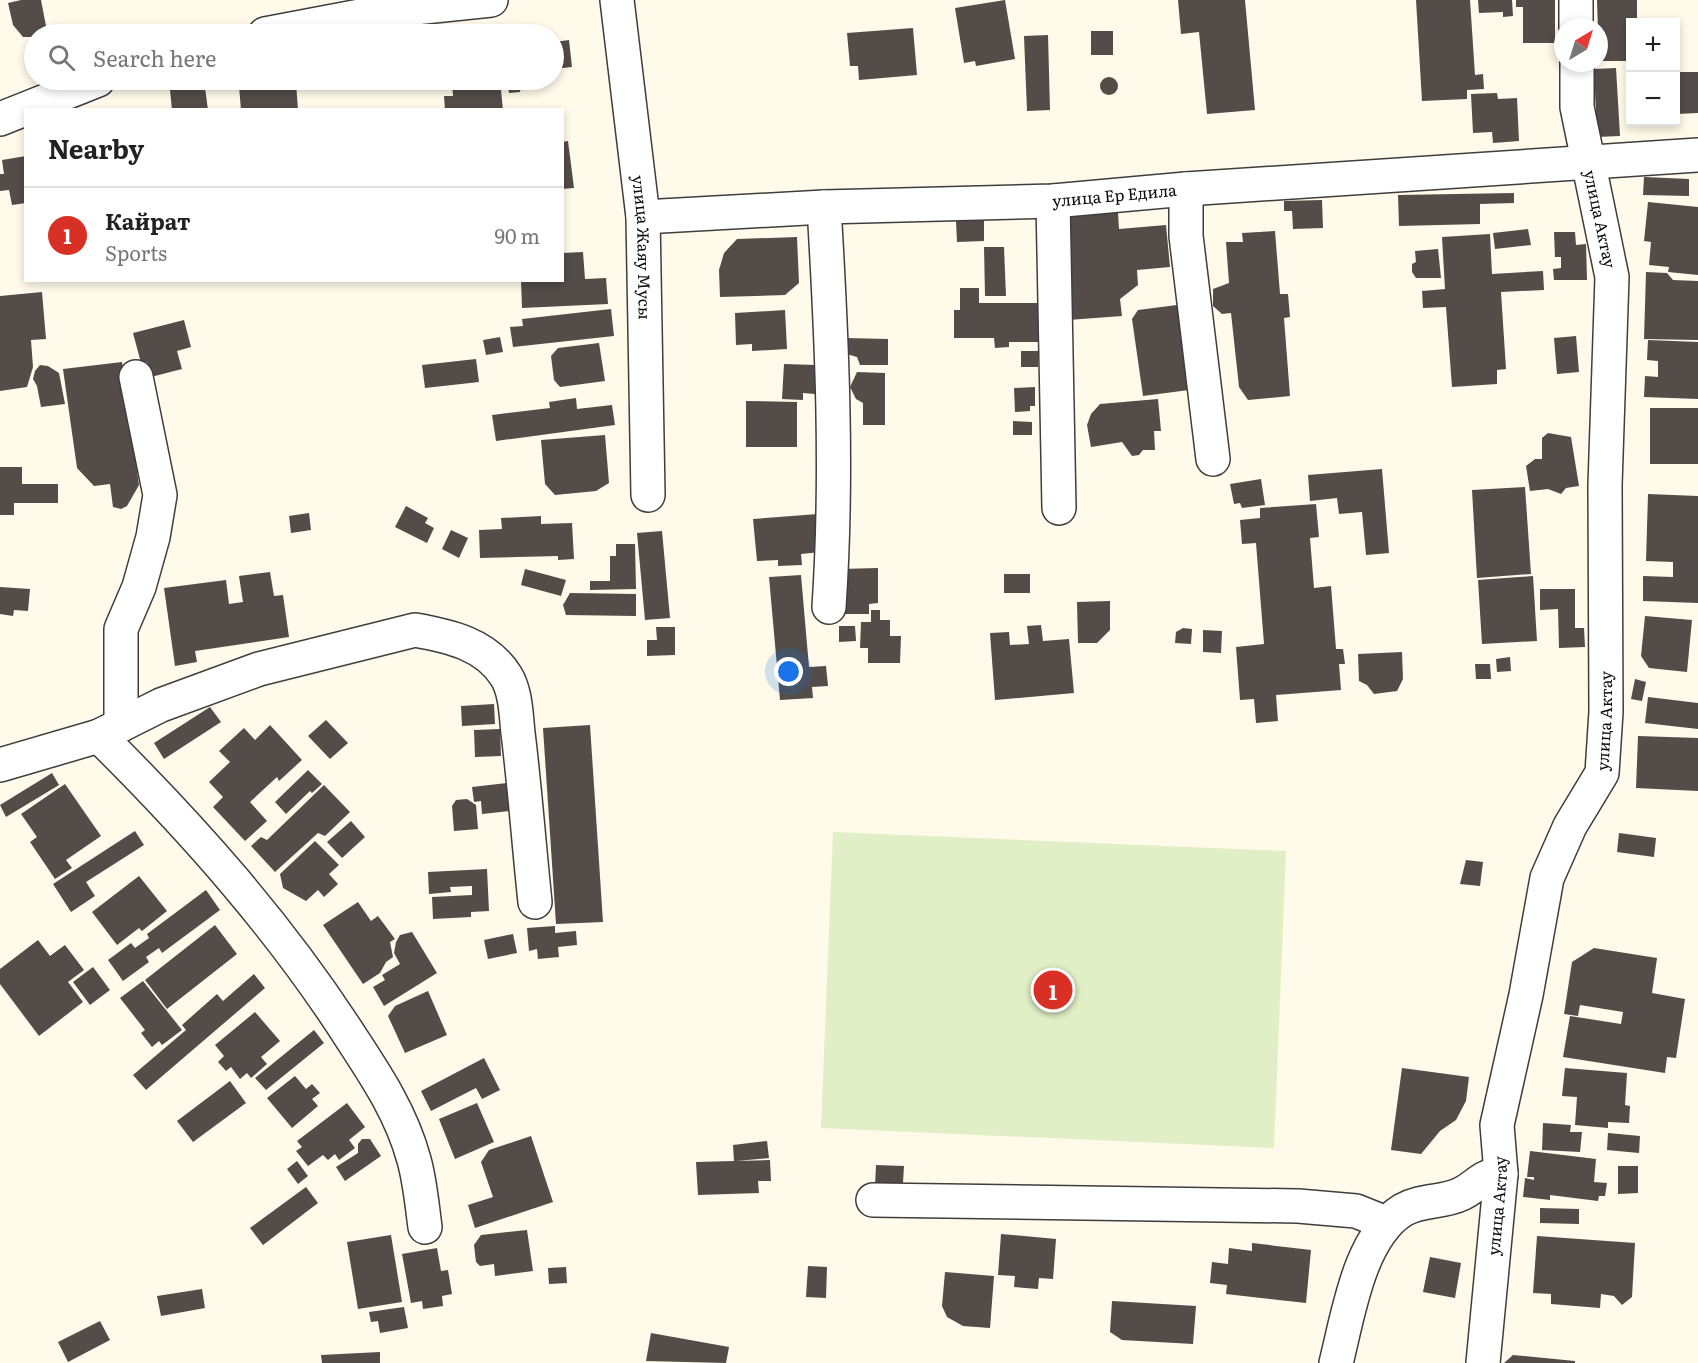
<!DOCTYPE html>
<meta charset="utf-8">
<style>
:root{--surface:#fff;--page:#f6f6f6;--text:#222;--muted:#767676;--line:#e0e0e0;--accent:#d93025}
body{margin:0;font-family:Literata,serif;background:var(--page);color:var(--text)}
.controls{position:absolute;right:18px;top:18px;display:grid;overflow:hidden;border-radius:0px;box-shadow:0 3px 9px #0003}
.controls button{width:54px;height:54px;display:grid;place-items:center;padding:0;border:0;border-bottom:2px solid var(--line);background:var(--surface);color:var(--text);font:30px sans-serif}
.compass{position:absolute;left:1554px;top:18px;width:54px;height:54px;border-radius:50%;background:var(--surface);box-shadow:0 3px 9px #0003;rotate:38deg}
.you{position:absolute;left:789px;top:672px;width:21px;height:21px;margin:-15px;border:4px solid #fff;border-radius:50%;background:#1a73e8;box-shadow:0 0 0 9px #1a73e833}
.badge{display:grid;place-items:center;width:39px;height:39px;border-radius:50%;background:var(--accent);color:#fff;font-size:20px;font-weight:700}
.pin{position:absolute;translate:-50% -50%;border:3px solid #fff;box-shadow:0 2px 6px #0006}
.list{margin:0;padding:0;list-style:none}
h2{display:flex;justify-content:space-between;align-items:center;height:78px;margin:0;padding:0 24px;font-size:26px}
h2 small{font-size:20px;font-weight:400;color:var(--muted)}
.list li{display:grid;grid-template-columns:39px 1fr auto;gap:18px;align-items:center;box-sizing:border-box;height:96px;padding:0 24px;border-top:2px solid var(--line)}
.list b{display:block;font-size:22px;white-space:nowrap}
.list p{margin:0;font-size:20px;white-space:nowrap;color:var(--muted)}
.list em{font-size:20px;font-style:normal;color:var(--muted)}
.icon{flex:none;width:33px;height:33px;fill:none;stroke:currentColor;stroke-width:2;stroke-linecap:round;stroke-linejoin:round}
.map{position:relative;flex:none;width:1698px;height:1363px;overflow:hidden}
.search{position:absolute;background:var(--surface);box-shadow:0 3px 9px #0003;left:24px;top:24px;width:540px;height:66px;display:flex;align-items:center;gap:15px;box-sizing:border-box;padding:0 21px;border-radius:33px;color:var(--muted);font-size:22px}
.panel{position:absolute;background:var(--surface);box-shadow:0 3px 9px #0003;left:24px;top:108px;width:540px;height:174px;border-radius:0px}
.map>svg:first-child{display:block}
</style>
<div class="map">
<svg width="1698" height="1363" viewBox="0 0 1698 1363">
<rect width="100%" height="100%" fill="#fffae9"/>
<polygon fill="#e0efc6" points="833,832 1286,851 1274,1148 821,1128"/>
<g fill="#534c48">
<polygon points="21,0 41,0 46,26 34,37 23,37 13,25 8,3"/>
<polygon points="1005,0 1015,59 976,66 975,61 964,63 955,8"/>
<polygon points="1178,0 1245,0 1255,110 1207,114 1199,32 1181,34"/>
<polygon points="1416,0 1470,0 1475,75 1483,74 1484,89 1467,90 1467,99 1422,101"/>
<polygon points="1478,0 1512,0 1513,16 1503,17 1503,12 1479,13"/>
<polygon points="1516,0 1555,0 1555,43 1523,43 1523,7 1516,7"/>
<polygon points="1597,0 1637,0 1637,22 1630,22 1630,61 1599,61"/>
<polygon points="913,28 917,75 859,80 858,66 850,66 847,33"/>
<rect x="1091" y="31" width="22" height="24"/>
<polygon points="1048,35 1050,110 1027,111 1024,36"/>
<polygon points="569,40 572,67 554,69 554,42"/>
<polygon points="1616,68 1620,136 1597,137 1594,69"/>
<polygon points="1676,72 1698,72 1698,113 1676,114"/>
<circle cx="1109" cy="86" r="9"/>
<polygon points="169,80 204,80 208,110 172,110"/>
<polygon points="428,80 500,80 503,110 445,110 444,96 453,96 452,82 428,85"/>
<polygon points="507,80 522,80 520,92 509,93"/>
<polygon points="296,83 298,110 241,110 239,86"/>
<polygon points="1497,93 1498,99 1517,98 1519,141 1493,143 1492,132 1473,133 1471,94"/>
<polygon points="568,141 574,188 562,189 562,142"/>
<polygon points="26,156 26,203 12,205 9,190 0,191 0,174 4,174 2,160"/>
<polygon points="1644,177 1689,179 1689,196 1643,195"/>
<polygon points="1514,193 1514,203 1480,204 1480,224 1399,226 1398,195"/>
<polygon points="1322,200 1323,228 1293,229 1292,211 1284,211 1284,201"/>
<polygon points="1648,202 1698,207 1698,275 1668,272 1669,267 1649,265 1651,242 1644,241"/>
<polygon points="1118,212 1119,229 1166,225 1170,267 1137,270 1138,285 1120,299 1122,316 1068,320 1060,216"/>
<polygon points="984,220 984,241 957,242 956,221"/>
<polygon points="1528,229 1531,245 1495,249 1493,233"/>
<polygon points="1275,231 1280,294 1288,294 1290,317 1284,318 1290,396 1248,400 1239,387 1231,313 1222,314 1213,306 1213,289 1229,283 1226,242 1243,242 1242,233"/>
<polygon points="1554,232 1575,232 1576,245 1586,244 1587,280 1554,280 1553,269 1561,268 1561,257 1555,257"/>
<polygon points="1490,234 1492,274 1543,271 1544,290 1501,292 1506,369 1497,370 1497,384 1452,387 1446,307 1423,308 1422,291 1445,289 1442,237"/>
<polygon points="797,237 799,283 785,295 720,297 719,270 724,253 737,239"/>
<polygon points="984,247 1004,247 1006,296 985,296"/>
<polygon points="1438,249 1441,278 1416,278 1412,272 1412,264 1416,262 1415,251"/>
<polygon points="583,252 585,279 606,278 608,304 522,308 521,280 562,280 562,253"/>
<polygon points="1646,272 1667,273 1673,280 1698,281 1698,340 1644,339"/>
<polygon points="960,288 979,288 979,303 1038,303 1038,342 1009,342 1009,347 995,348 994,338 954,338 954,310 960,310"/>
<polygon points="42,292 46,339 31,340 33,367 27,387 0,391 0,296"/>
<polygon points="1177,305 1189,390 1143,396 1132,319 1138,310"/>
<polygon points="611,309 614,336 513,347 510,327 523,326 522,319"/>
<polygon points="785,310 787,349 752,351 752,344 736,345 735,313"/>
<polygon points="184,320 191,347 177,351 182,369 151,377 147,362 141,363 133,333"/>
<polygon points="1576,336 1579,372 1557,374 1554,338"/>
<polygon points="500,337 503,352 486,355 483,340"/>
<polygon points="845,338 888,339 888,365 860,365 857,357 843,353"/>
<polygon points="1648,340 1698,342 1698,399 1644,397 1645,376 1658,377 1658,361 1647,360"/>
<polygon points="599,343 605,381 560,387 554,380 551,356 558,348"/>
<rect x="1021" y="351" width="17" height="16"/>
<polygon points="476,359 479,382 425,388 422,365"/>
<polygon points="122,362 139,485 127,506 121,509 113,507 110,484 94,486 77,468 63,369"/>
<polygon points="784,364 816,365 815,394 803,393 803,400 782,399"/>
<polygon points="40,365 48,366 59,373 65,404 41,407 37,386 33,379 35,371"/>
<polygon points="857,372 885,373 885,425 863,425 863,403 856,399 850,387"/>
<polygon points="1035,387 1035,406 1030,406 1030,411 1015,412 1014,388"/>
<polygon points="576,398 577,409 612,405 615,425 496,441 492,415 550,408 549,402"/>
<polygon points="1158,399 1161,431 1154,431 1155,450 1143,450 1139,455 1132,456 1122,442 1091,447 1087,425 1091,414 1100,404"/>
<polygon points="746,401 797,402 797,447 746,447"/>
<rect x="1650" y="408" width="48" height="56"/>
<polygon points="1013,421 1032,422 1032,435 1013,435"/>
<polygon points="1548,433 1571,437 1579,486 1566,488 1561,494 1548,489 1530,491 1526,466 1535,459 1542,459 1542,438"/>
<polygon points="605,435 609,483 596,491 555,495 545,484 541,440"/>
<polygon points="0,467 22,467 22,484 58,484 58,503 14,503 14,515 0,515"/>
<polygon points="1382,469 1389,553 1366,555 1362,512 1339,514 1337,498 1310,501 1308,475"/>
<polygon points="1261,479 1265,505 1242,508 1240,503 1234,504 1230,484"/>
<polygon points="1525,487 1531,574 1477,578 1472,490"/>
<polygon points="1648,494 1698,496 1698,603 1643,601 1643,576 1673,577 1673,562 1646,561"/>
<polygon points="1316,504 1319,537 1310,538 1314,588 1331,586 1336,649 1343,649 1345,664 1339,664 1341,690 1276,695 1278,721 1256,723 1254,699 1240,700 1236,647 1264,644 1256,543 1242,544 1240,520 1260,518 1260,508"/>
<polygon points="406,506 428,518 425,523 434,528 427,543 395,527"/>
<polygon points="309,513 311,530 291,533 289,516"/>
<polygon points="818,514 821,552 801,554 802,565 778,566 778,560 757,561 753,519"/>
<polygon points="541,516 541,524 572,523 574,559 558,560 558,556 480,558 479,530 502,529 501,518"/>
<polygon points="451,530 468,538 459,558 442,549"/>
<polygon points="662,531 670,618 645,620 637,533"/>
<polygon points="616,544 635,544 636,589 590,590 590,581 610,581 610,556 616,556"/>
<polygon points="878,568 878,603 869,604 869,614 841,614 840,569"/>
<polygon points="525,569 566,580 561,596 521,585"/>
<polygon points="270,572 274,596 283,595 289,637 195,651 197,662 175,666 164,588 226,580 229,604 243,602 239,576"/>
<rect x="1004" y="574" width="26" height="19"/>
<polygon points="801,575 809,667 826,666 828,686 812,687 813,698 780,700 769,577"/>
<polygon points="1533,576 1537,641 1482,644 1478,580"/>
<polygon points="0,587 30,589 28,611 14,610 13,616 0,614"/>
<polygon points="1540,589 1575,589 1575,628 1584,628 1585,647 1559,648 1558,609 1540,610"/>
<polygon points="570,593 636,594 636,616 566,615 563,605"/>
<polygon points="1110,601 1110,630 1097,643 1078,643 1077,602"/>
<polygon points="871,610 880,610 880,620 890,620 890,636 901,636 900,663 868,663 868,648 860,648 861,622 871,622"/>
<polygon points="1645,616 1692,620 1687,672 1649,668 1641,656"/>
<polygon points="1041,625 1043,641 1069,639 1074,693 995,700 990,633 1009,632 1010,645 1029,644 1027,626"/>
<polygon points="839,626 855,626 856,641 839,642"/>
<polygon points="656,627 675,627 675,655 647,656 647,640 657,640"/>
<polygon points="1183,628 1192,629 1191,644 1175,643 1176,632"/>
<polygon points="1203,630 1222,631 1221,653 1203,652"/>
<polygon points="1402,652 1403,679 1397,691 1374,694 1367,685 1359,681 1358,654"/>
<polygon points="1510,657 1511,671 1497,672 1496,659"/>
<polygon points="1475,664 1490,664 1491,679 1476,679"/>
<polygon points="1635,679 1646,682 1642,701 1631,699"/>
<polygon points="1648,697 1698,703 1698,729 1645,723"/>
<polygon points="494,704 495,724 462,726 461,706"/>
<polygon points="210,707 221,722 164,759 154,743"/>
<polygon points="326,720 348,743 330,759 308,736"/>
<polygon points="270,725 302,760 279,781 277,777 250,802 267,821 245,841 213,807 223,797 209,782 230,762 219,751 244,728 255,740"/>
<polygon points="590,725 603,922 556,924 543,728"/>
<polygon points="500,729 501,756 475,757 474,730"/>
<polygon points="1638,736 1698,738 1698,791 1636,788"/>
<polygon points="308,770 322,784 312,793 310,791 286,814 275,802"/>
<polygon points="52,773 59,785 6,817 0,805"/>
<polygon points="507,783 510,811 482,814 481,801 474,802 472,787"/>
<polygon points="65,784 101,836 66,860 72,868 55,879 30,842 37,837 21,814"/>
<polygon points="324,785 350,812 325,836 318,833 275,872 251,846 261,837 267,840"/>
<polygon points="467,799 476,805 478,829 454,831 452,806 456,800"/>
<polygon points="351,821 365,837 342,858 327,842"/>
<polygon points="135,831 144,845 86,882 95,896 71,912 53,884"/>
<polygon points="1619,833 1656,838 1654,857 1617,852"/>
<polygon points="315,841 339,865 329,874 338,884 324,897 318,890 306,901 283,888 280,874"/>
<polygon points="1466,860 1483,862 1480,886 1460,884"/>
<polygon points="487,869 489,911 471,912 471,917 433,919 432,897 472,895 472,886 450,887 451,892 429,894 428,872"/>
<polygon points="139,876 167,911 142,931 139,928 117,945 92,912"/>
<polygon points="206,890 220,910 162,953 159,948 146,957 149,962 123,981 108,960 131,943 135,948 149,938 147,934"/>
<polygon points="358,902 371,921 378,916 395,939 390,942 393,957 386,962 380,973 363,984 323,925"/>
<polygon points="215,925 237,954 167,1009 145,980"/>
<polygon points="555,926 555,933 576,931 577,945 558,947 559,957 538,959 537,949 529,951 527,928"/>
<polygon points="412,932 437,973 384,1006 373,987 385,980 382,975 400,964 394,953 396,942 400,935"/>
<polygon points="513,934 517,953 488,959 484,940"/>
<polygon points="38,940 50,956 65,945 84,970 68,982 83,1002 39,1036 0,984 0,969"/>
<polygon points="1594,948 1657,958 1652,993 1685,999 1676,1058 1667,1057 1665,1073 1563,1057 1570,1016 1621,1024 1623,1012 1580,1005 1578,1016 1564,1014 1572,962"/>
<polygon points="93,967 110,990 90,1005 73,982"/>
<polygon points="254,974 265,988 146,1090 133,1075 186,1030 182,1025 217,994 223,1001"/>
<polygon points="143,981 182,1030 162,1045 159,1041 152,1047 141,1033 145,1030 120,998"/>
<polygon points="428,991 447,1035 405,1053 388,1016 395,1006"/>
<polygon points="255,1012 280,1041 261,1057 267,1064 251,1078 247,1073 240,1079 231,1067 226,1071 218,1062 224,1056 215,1045"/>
<polygon points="314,1030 324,1043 266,1090 255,1078"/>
<polygon points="484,1058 500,1090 482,1099 476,1088 431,1111 421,1091"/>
<polygon points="1402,1068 1469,1077 1466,1101 1456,1120 1440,1131 1421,1154 1391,1150"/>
<polygon points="1565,1068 1627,1073 1625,1105 1630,1106 1629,1123 1608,1122 1608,1128 1575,1125 1577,1097 1562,1096"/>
<polygon points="295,1076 306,1089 312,1084 320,1093 312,1099 318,1106 292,1128 267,1098"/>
<polygon points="230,1081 246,1103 193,1142 177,1121"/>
<polygon points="347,1103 365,1127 349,1140 355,1148 339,1160 335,1154 328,1160 323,1155 308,1166 296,1151 302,1147 297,1141"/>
<polygon points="477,1103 494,1142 455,1159 439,1119"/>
<polygon points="1543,1123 1571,1125 1570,1132 1582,1132 1580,1152 1542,1150"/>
<polygon points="1608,1133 1640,1136 1639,1153 1607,1150"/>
<polygon points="531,1136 553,1202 475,1228 468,1205 493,1197 481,1162 489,1150"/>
<polygon points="362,1139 370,1139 381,1156 345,1181 336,1167 358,1153 358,1144"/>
<polygon points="767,1141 769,1158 736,1161 770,1160 771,1181 758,1181 759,1193 698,1195 696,1162 734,1161 733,1145"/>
<polygon points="1530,1151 1596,1159 1594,1182 1607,1183 1605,1196 1599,1196 1598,1201 1550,1195 1550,1200 1523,1197 1525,1178 1534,1180 1534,1177 1527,1177"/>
<polygon points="297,1161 308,1176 298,1184 287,1169"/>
<polygon points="876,1165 904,1166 903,1183 894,1183 894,1187 875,1186"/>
<polygon points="1618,1166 1638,1166 1638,1193 1618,1194"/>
<polygon points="306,1187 318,1203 263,1245 250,1228"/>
<polygon points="1540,1208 1579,1209 1579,1224 1540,1223"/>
<polygon points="527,1230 533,1271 495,1276 494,1264 480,1266 476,1262 474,1245 481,1235"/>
<polygon points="1001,1234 1056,1239 1053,1279 1039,1278 1038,1289 1014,1287 1015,1276 998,1275"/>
<polygon points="391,1235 402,1302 358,1309 347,1242"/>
<polygon points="1537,1236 1635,1243 1632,1297 1622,1305 1614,1296 1601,1294 1600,1308 1551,1304 1551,1294 1533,1293"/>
<polygon points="1252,1243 1311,1250 1306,1303 1226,1294 1227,1285 1210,1283 1212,1262 1228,1264 1229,1248 1252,1251"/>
<polygon points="437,1248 441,1271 448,1270 452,1294 442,1296 443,1306 423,1309 422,1301 411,1303 402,1254"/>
<polygon points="1430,1257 1461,1263 1455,1298 1423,1292"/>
<polygon points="808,1266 827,1267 826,1298 806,1297"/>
<polygon points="566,1267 567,1283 549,1284 548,1268"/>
<polygon points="945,1272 994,1276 990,1328 963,1326 947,1317 942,1306"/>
<polygon points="202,1289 205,1308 161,1316 157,1296"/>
<polygon points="1112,1301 1196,1306 1193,1344 1122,1340 1110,1332"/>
<polygon points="404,1307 408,1328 380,1333 378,1321 371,1322 369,1312"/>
<polygon points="100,1321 110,1340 68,1362 58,1342"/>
<polygon points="651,1333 729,1347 726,1363 646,1361"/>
<polygon points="380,1352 380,1363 322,1363 321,1355"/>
<polygon points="1513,1355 1575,1361 1575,1363 1504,1363"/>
</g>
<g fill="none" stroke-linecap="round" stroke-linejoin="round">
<defs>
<g id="street">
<path id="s1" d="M617 0 643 217 648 495"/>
<polyline points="1576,0 1576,27"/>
<polyline points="265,34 386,11 491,0"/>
<polyline points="0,119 98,80"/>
<polyline points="1186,189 1186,236 1213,459"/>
<polyline points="1053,201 1059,508"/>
<path d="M824 207C832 341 838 473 829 607"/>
<path id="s2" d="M643 217 824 207 1053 201 1186 189 1698 155"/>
<polyline points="121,725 121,629 139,587 153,537 160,495 136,377"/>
<path d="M99 736C193 829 281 928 352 1039 377 1077 402 1115 414 1160 420 1181 422 1205 425 1227"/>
<path d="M0 765 99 736 161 705 259 669 415 630C449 636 486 644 506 676 516 692 516 715 518 733 525 789 529 846 535 902"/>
<polyline points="873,1200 1298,1206 1356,1211 1386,1223"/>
<path d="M1336 1363C1348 1316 1359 1237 1403 1210 1422 1199 1443 1203 1461 1194 1478 1186 1480 1176 1501 1174"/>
<path id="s3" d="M1483 1363 1501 1174 1497 1125 1526 995 1547 878 1570 826 1602 773 1606 712 1605 485 1612 277 1577 107V63"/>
</g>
</defs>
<use href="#street" stroke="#3e3e3e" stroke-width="36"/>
<use href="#street" stroke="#fff" stroke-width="33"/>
</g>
<g text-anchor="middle" stroke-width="6" stroke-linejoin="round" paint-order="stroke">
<g font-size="16" fill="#0b0b0b" stroke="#fff">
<text dy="6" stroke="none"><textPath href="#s2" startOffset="472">улица Ер Едила</textPath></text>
<text transform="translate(1600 219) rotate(78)" y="6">улица Актау</text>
<text dy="6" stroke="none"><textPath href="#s1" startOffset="249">улица Жаяу Мусы</textPath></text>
<text dy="6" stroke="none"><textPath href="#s3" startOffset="662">улица Актау</textPath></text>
<text dy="6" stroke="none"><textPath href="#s3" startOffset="158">улица Актау</textPath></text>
</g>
</g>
</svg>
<div class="controls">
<button>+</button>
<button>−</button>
</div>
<svg class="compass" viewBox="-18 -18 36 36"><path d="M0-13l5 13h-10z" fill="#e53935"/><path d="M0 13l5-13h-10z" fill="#767676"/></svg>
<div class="you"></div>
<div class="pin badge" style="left:1053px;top:990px">1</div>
<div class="search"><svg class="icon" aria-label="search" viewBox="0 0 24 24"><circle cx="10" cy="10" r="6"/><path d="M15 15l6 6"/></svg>Search here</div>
<section class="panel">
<h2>Nearby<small></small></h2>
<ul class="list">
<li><span class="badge">1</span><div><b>Кайрат</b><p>Sports</p></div><em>90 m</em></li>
</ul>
</section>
</div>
